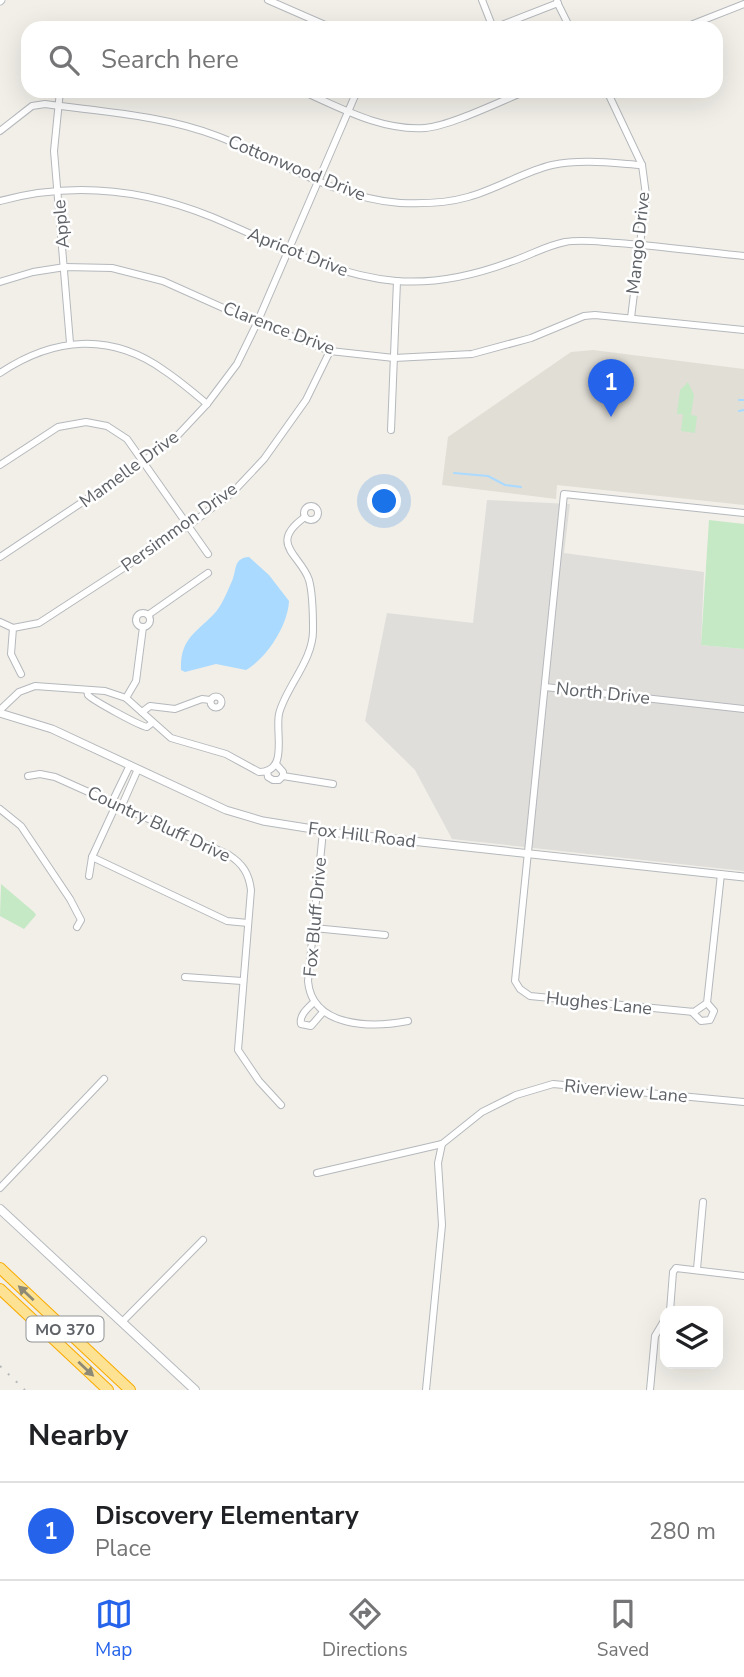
<!DOCTYPE html>
<style>
:root{--surface:#fff;--page:#f6f6f6;--text:#202124;--muted:#757577;--line:#e0e0e0;--accent:#2563eb}
body{margin:0;font-family:"Nunito Sans",sans-serif;background:var(--page);color:var(--text)}
.controls{position:absolute;right:21px;bottom:21px;display:grid;overflow:hidden;border-radius:14px;box-shadow:0 7px 28px #0002}
.controls button{width:63px;height:63px;display:grid;place-items:center;padding:0;border:0;border-bottom:2px solid var(--line);background:var(--surface);color:var(--text);font:35px sans-serif}
.you{position:absolute;left:385px;top:502px;width:24px;height:24px;margin:-18px;border:5px solid #fff;border-radius:50%;background:#1a73e8;box-shadow:0 0 0 10px #1a73e833}
.badge{display:grid;place-items:center;width:46px;height:46px;border-radius:50%;background:var(--accent);color:#fff;font-size:23px;font-weight:700}
.pin{position:absolute;translate:-50% -58px;filter:drop-shadow(0 2px 4px #0008)}
.pin::after{content:'';position:absolute;top:37px;width:24px;height:21px;background:inherit;clip-path:polygon(0 0,100% 0,50% 100%)}
.list{margin:0;padding:0;list-style:none}
h2{display:flex;justify-content:space-between;align-items:center;height:91px;margin:0;padding:0 28px;font-size:30px}
h2 small{font-size:23px;font-weight:400;color:var(--muted)}
.list li{display:grid;grid-template-columns:46px 1fr auto;gap:21px;align-items:center;box-sizing:border-box;height:98px;padding:0 28px;border-top:2px solid var(--line)}
.list b{display:block;font-size:26px;white-space:nowrap}
.list p{margin:0;font-size:23px;white-space:nowrap;color:var(--muted)}
.list em{font-size:23px;font-style:normal;color:var(--muted)}
.icon{flex:none;width:38px;height:38px;fill:none;stroke:currentColor;stroke-width:2;stroke-linecap:round;stroke-linejoin:round}
.map{position:relative;flex:none;width:744px;height:1390px;overflow:hidden}
.search{position:absolute;background:var(--surface);box-shadow:0 7px 28px #0002;left:21px;right:21px;top:21px;height:77px;display:flex;align-items:center;gap:18px;box-sizing:border-box;padding:0 24px;border-radius:21px;color:var(--muted);font-size:26px}
.sheet{height:189px;background:var(--surface)}
nav{display:flex;justify-content:space-around;align-items:center;box-sizing:border-box;height:98px;border-top:2px solid var(--line);background:var(--surface);font-size:19px;color:var(--muted)}
nav a{display:grid;justify-items:center;gap:4px}
nav .on{color:var(--accent)}
.map>svg:first-child{display:block}
</style>
<div class="map">
<svg width="744" height="1390" viewBox="0 0 744 1390">
<rect width="100%" height="100%" fill="#f1efe8"/>
<polygon fill="#e0deda" points="487,500 570,504 564,553 704,572 701,645 744,649 744,871 452,839 415,770 365,721 387,613 473,623"/>
<polygon fill="#e1ded6" points="593,350 744,369 744,505 557,485 556,499 442,485 448,437 571,352"/>
<g fill="#c5e8c5">
<polygon points="688,382 694,395 691,415 697,416 695,433 681,431 683,414 677,414 680,390"/>
<polygon points="709,520 744,524 744,649 701,645"/>
<polygon points="1,884 34,912 36,915 24,929 0,916"/>
</g>
<path fill="#aadaff" d="M249 557 269 575 289 601C288 625 267 658 246 670L216 664 185 672 181 670C180 640 194 634 213 615 222 606 227 592 232 581 237 570 233 558 249 557Z"/>
<g fill="none" stroke-linecap="round" stroke-linejoin="round">
<g stroke="#aadaff" stroke-width="2">
<polyline points="739,400 744,400"/>
<polyline points="739,411 744,410"/>
<polyline points="454,473 488,476 505,485 521,487"/>
</g>
<defs>
<g id="minor">
<polyline points="268,0 332,28"/>
<polyline points="482,0 493,28"/>
<polyline points="557,2 570,28"/>
<polyline points="494,28 558,3"/>
<polyline points="683,28 744,4"/>
<polyline points="60,91 54,151 70,343"/>
<path d="M302 91C341 108 381 131 425 128 450 126 501 101 526 91"/>
<polyline points="607,91 642,165 646,195 631,318"/>
<path d="M0 131 32 106 45 104C103 112 162 115 217 136 275 158 337 199 400 203 422 204 447 203 468 197 497 189 523 172 552 165 582 159 612 163 642 165"/>
<path d="M0 201C73 181 143 189 212 217 272 242 330 275 396 281 434 284 475 275 510 262 529 256 545 246 565 242 582 239 600 242 618 243 660 246 702 252 744 256"/>
<polyline points="0,282 33,272 65,267 112,268 163,281 257,323 330,351 394,358 472,354 531,338 584,316 595,315 744,330"/>
<path d="M0 373C54 337 111 332 165 371 180 381 194 393 207 404"/>
<polyline points="391,430 397,281"/>
<polyline points="0,465 58,427 86,422 107,426 127,439 208,554"/>
<circle cx="311" cy="513" r="7"/>
<polyline points="0,557 144,461 178,435 207,404 237,364 257,323 357,91"/>
<circle cx="143" cy="620" r="7"/>
<polyline points="148,615 208,573"/>
<polyline points="0,622 13,628"/>
<polyline points="13,628 39,623 188,526 233,492 264,459 306,400 330,351"/>
<polyline points="13,628 11,654 21,674"/>
<polyline points="545,687 744,709"/>
<path d="M87 690 88 695C92 700 140 726 147 727L152 723"/>
<circle cx="216" cy="702" r="5.5"/>
<polyline points="126,698 136,681 143,627"/>
<path d="M0 710 19 692 35 686 105 691 126 698 171 738 226 754 259 772C289 772 275 733 279 714 285 688 314 660 313 629 313 614 313 594 309 580 301 555 267 544 305 517"/>
<polyline points="142,712 150,706 175,709 202,699 210,700"/>
<polyline points="130,765 113,800 116,805 123,803 138,769"/>
<polyline points="267,771 268,777 273,780 279,780 283,776 283,772 276,764"/>
<path d="M28 776 40 774 55 777 229 855C243 864 249 874 251 890L238 1050 259 1081 281 1105"/>
<polyline points="283,776 333,784"/>
<polyline points="0,809 21,826 70,899 81,920 77,927"/>
<path d="M323 831 308 981C312 1028 372 1028 408 1021"/>
<polyline points="92,857 227,921 248,923"/>
<polyline points="721,874 707,1003 694,1012 530,996 520,989 515,981 564,494 744,513"/>
<polyline points="89,876 92,857 116,805"/>
<polyline points="314,928 385,935"/>
<polyline points="185,977 242,981"/>
<path d="M314 1002C308 1008 299 1015 301 1024L311 1026 323 1012"/>
<polyline points="692,1012 701,1021 710,1020 714,1011 707,1003"/>
<polyline points="317,1173 442,1144 482,1112 516,1095 553,1084 744,1102"/>
<polyline points="0,1188 104,1079"/>
<polyline points="697,1269 703,1202"/>
<polyline points="670,1311 673,1272 676,1268 744,1276"/>
<polyline points="122,1322 203,1240"/>
<polyline points="426,1390 442,1225 438,1163 442,1144"/>
<polyline points="650,1390 655,1336 665,1319"/>
</g>
<g id="tertiary">
<polyline points="0,1 1,0"/>
<polyline points="0,713 52,729 226,810 263,821 338,833 744,877"/>
</g>
<polyline id="secondary" points="0,1209 195,1390"/>
<g id="motorway">
<polyline points="0,1268 130,1390"/>
<polyline points="0,1289 108,1390"/>
</g>
</defs>
<use href="#minor" stroke="#b5b8bc" stroke-width="8"/>
<use href="#tertiary" stroke="#b5b8bc" stroke-width="9"/>
<use href="#secondary" stroke="#b6babf" stroke-width="10"/>
<use href="#motorway" stroke="#f9ab00" stroke-width="12"/>
<use href="#minor" stroke="#fff" stroke-width="6"/>
<use href="#tertiary" stroke="#fff" stroke-width="7"/>
<use href="#secondary" stroke="#fff" stroke-width="8"/>
<use href="#motorway" stroke="#fde293" stroke-width="10"/>
<polyline stroke="#b6b7b8" stroke-width="2" stroke-dasharray="2 9" stroke-linecap="butt" points="0,1366 25,1390"/>
</g>
<defs><path id="oneway-solid" d="M-6-.8H1V-3.2L6.5 0L1 3.2V.8H-6Z" transform="scale(1.75)"/></defs>
<g fill="#8e8975">
<use href="#oneway-solid" transform="translate(26 1293) rotate(-137)"/>
<use href="#oneway-solid" transform="translate(86 1369) rotate(43)"/>
</g>
<g text-anchor="middle" stroke-width="5" stroke-linejoin="round" paint-order="stroke">
<rect fill="#fff" stroke="#8f9295" stroke-width="2" x="26.5" y="1316.5" width="77" height="25" rx="5"/>
<g font-size="16" font-weight="bold" fill="#5f6368">
<text x="65" y="1335">MO 370</text>
</g>
<g font-size="18" fill="#5f6368" stroke="#fff">
<text transform="translate(297 168) rotate(22)" y="6">Cottonwood Drive</text>
<text transform="translate(61 224) rotate(-95)" y="6">Apple</text>
<text transform="translate(638 243) rotate(-84)" y="6">Mango Drive</text>
<text transform="translate(298 252) rotate(21)" y="6">Apricot Drive</text>
<text transform="translate(279 328) rotate(21)" y="6">Clarence Drive</text>
<text transform="translate(129 469) rotate(-36)" y="6">Mamelle Drive</text>
<text transform="translate(179 527) rotate(-36)" y="6">Persimmon Drive</text>
<text transform="translate(603 693) rotate(6)" y="6">North Drive</text>
<text transform="translate(159 824) rotate(25)" y="6">Country Bluff Drive</text>
<text transform="translate(362 835) rotate(7)" y="6">Fox Hill Road</text>
<text transform="translate(315 917) rotate(-85)" y="6">Fox Bluff Drive</text>
<text transform="translate(599 1003) rotate(6)" y="6">Hughes Lane</text>
<text transform="translate(626 1091) rotate(5)" y="6">Riverview Lane</text>
</g>
</g>
</svg>
<div class="controls">
<button><svg class="icon" aria-label="layers" viewBox="0 0 24 24"><path d="M12 4l9 5-9 5-9-5zM3 14l9 5 9-5"/></svg></button>
</div>
<div class="you"></div>
<div class="pin badge" style="left:611px;top:417px">1</div>
<div class="search"><svg class="icon" aria-label="search" viewBox="0 0 24 24"><circle cx="10" cy="10" r="6"/><path d="M15 15l6 6"/></svg>Search here</div>
</div>
<section class="sheet">
<h2>Nearby<small></small></h2>
<ul class="list">
<li><span class="badge">1</span><div><b>Discovery Elementary</b><p>Place</p></div><em>280 m</em></li>
</ul>
</section>
<nav>
<a class="on"><svg class="icon" aria-label="map" viewBox="0 0 24 24"><path d="M3 6l6-2 6 2 6-2v14l-6 2-6-2-6 2zM9 4v14M15 6v14"/></svg>Map</a>
<a><svg class="icon" aria-label="directions" viewBox="0 0 24 24"><path d="M12 3l9 9-9 9-9-9zM9 14v-3h6M13 9l2 2-2 2"/></svg>Directions</a>
<a><svg class="icon" aria-label="saved" viewBox="0 0 24 24"><path d="M7 4h10v16l-5-4-5 4z"/></svg>Saved</a>
</nav>
